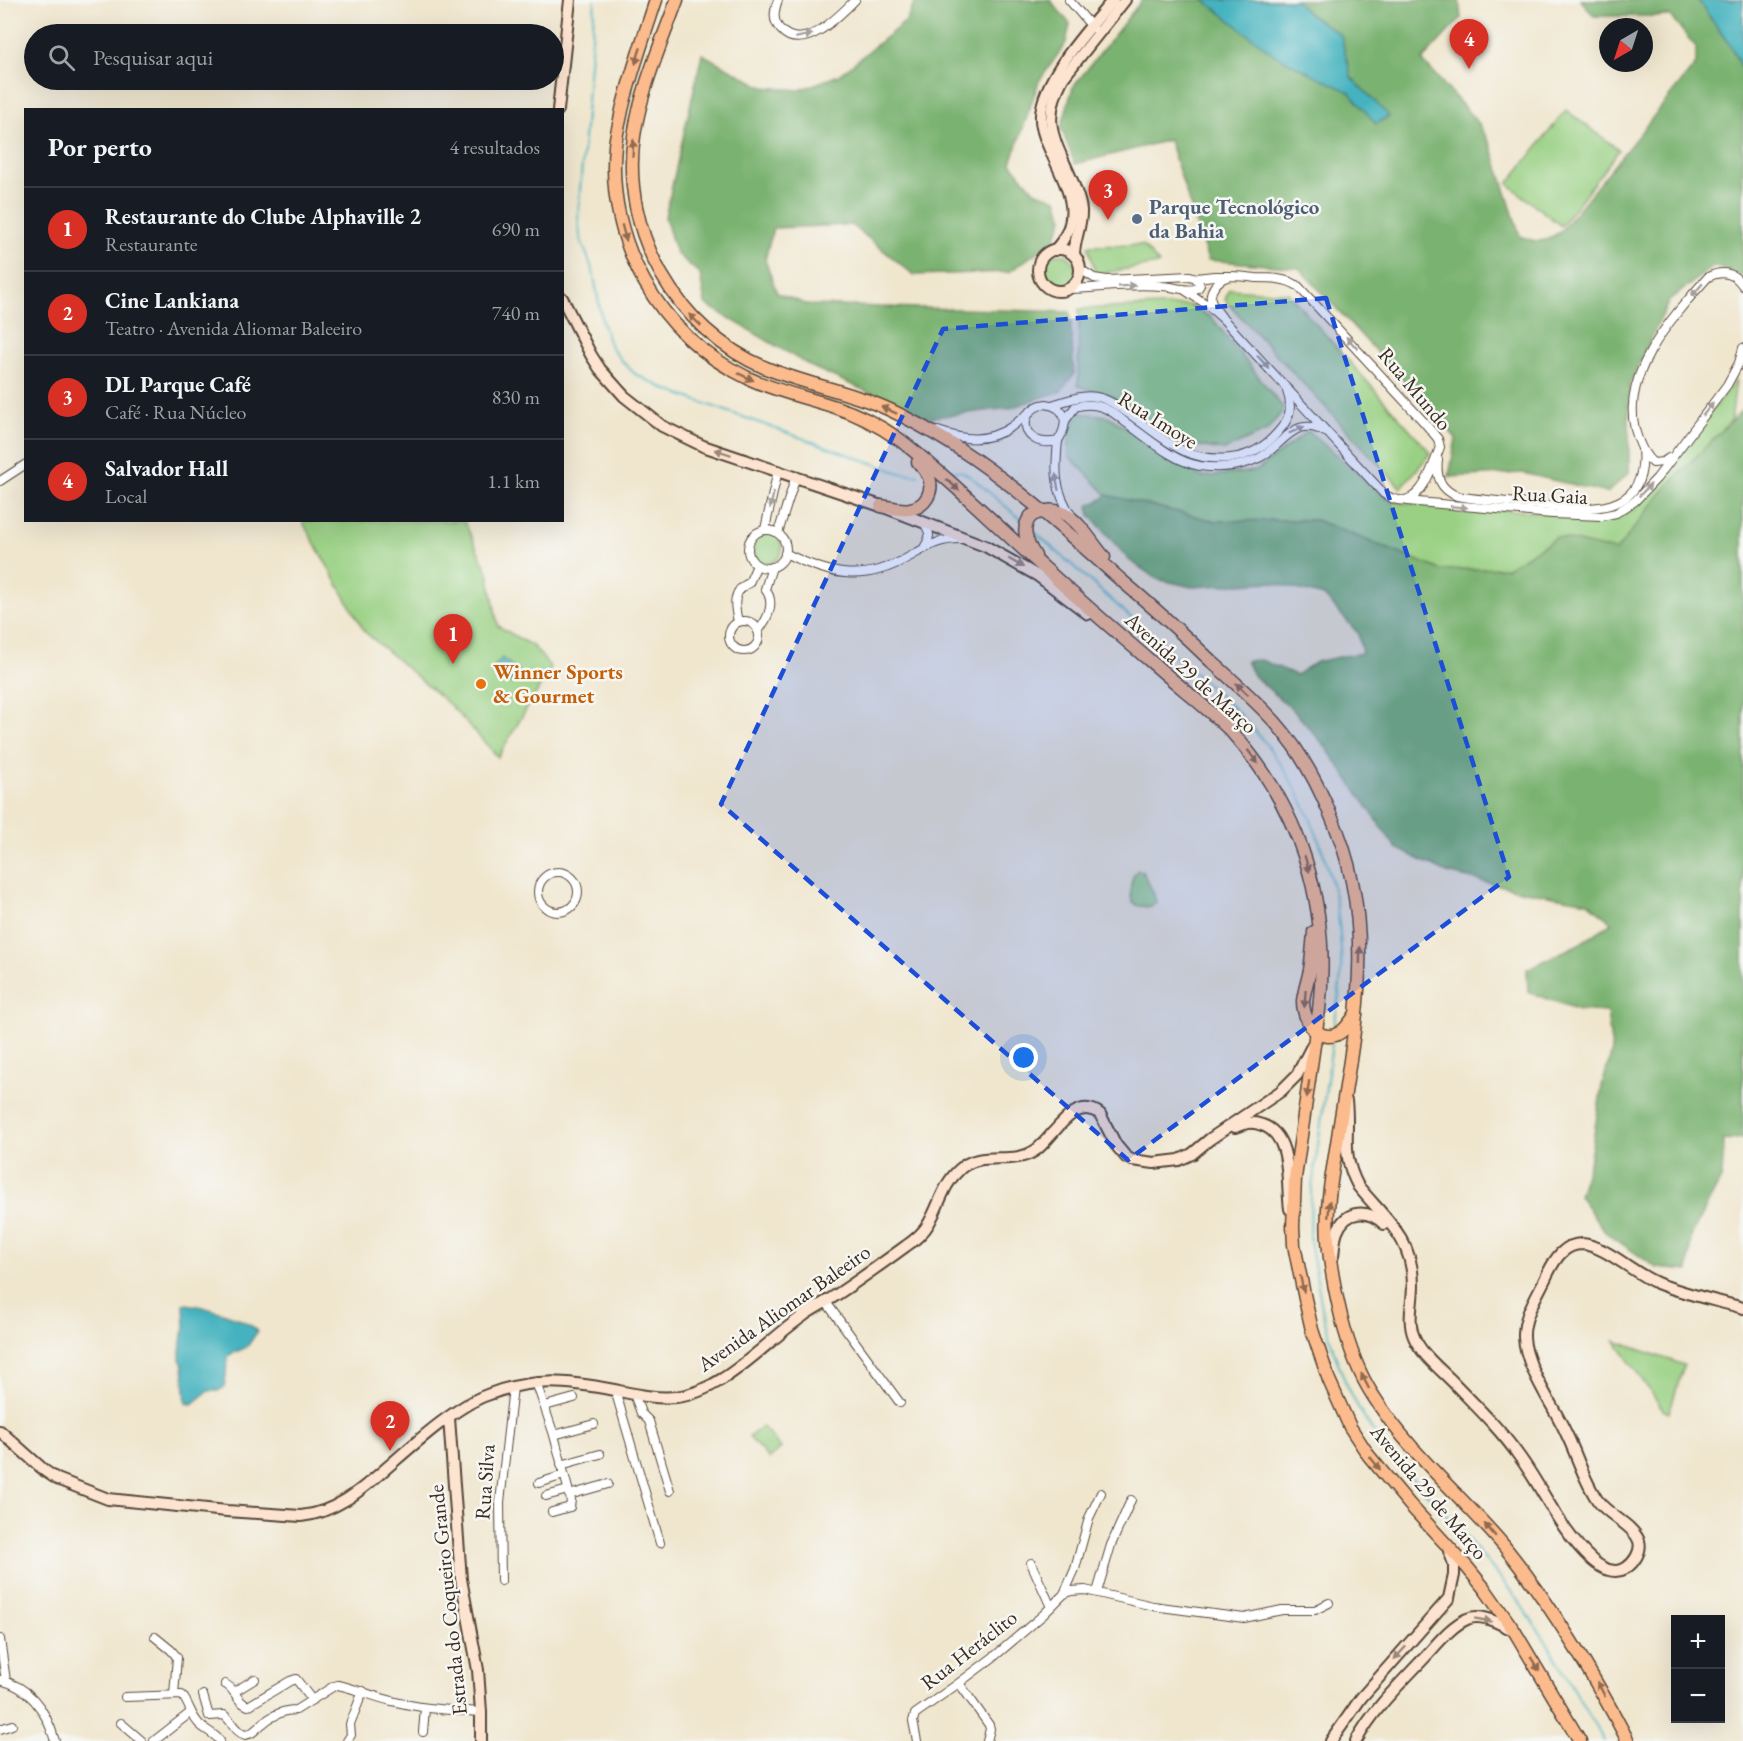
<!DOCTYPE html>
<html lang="pt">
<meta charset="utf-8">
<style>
:root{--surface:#171b24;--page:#20242c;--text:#f1f3f6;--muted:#9ea1a6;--line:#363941;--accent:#d93025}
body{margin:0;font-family:"EB Garamond",serif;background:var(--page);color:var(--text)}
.controls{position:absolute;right:18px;bottom:18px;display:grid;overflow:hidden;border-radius:0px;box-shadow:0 6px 24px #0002}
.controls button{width:54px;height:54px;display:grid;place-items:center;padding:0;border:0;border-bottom:2px solid var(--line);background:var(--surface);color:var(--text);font:30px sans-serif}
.compass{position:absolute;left:1599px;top:18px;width:54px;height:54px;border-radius:50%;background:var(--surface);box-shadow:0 6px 24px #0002;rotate:219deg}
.you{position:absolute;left:1024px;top:1058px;width:21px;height:21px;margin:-15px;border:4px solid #fff;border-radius:50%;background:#1a73e8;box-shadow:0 0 0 9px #1a73e833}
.badge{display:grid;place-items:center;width:39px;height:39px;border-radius:50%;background:var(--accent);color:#fff;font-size:20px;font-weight:700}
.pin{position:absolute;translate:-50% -50px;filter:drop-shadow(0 2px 3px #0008)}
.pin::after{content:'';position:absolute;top:32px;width:21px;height:18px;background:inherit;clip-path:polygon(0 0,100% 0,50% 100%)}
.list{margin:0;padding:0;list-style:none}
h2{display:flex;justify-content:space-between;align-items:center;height:78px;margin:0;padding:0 24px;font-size:26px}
h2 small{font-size:20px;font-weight:400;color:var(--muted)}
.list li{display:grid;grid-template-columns:39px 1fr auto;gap:18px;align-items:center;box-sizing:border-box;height:84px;padding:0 24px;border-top:2px solid var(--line)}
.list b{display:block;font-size:22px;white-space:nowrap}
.list p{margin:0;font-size:20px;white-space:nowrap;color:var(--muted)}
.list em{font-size:20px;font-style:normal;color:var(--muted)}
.icon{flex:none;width:33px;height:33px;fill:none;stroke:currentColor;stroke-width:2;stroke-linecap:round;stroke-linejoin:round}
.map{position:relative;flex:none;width:1743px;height:1741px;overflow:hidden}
.search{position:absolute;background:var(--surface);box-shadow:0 6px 24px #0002;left:24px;top:24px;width:540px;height:66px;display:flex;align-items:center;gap:15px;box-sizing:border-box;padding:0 21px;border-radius:33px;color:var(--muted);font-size:22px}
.panel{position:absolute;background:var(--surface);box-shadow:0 6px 24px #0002;left:24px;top:108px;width:540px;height:414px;border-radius:0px}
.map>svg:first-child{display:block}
</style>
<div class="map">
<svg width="1743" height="1741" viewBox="0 0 1743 1741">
<rect width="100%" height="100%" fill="#f6f6f2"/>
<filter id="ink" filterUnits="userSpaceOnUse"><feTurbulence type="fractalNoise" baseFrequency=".0167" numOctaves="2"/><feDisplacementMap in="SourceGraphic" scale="12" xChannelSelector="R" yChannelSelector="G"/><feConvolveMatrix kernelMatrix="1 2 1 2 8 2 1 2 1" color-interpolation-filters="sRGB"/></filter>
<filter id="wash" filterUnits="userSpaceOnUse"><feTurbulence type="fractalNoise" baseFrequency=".008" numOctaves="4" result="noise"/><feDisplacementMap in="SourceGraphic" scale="24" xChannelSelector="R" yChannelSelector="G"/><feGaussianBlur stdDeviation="1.35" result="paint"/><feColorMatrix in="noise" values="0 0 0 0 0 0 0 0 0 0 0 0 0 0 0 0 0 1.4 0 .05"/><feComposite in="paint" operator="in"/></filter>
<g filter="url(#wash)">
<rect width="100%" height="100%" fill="#f0e6ce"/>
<g fill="#99d083" stroke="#6a7d50" stroke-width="1.5">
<polygon points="1566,110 1619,150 1561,226 1508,184"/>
<polygon points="1143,245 1159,264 1096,274 1088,246"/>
<circle cx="1059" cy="271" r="17"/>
<polygon points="1229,289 1288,293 1431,453 1401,488 1225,300"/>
<polygon points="1190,305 1212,318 1284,409 1267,431 1224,450 1197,446 1170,435 1109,395 1078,386 1079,309"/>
<polygon points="1736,380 1731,421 1667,486 1616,551 1557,537 1507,568 1441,570 1316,520 1215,521 1107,495 1069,456 1069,436 1077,413 1108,416 1201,477 1256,471 1308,431 1391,502 1610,517 1635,508"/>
<polygon points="302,521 464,521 488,572 498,626 534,647 551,668 498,757 450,705 365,632"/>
<circle cx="767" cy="548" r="15"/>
<path d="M1138 870 1142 871 1153 892 1156 902 1151 907 1139 906 1133 903C1129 893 1130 876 1138 870Z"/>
<polygon points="1615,1341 1684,1365 1669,1413 1664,1411"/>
<polygon points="762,1426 781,1448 769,1459 749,1437"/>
</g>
<g fill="#7ab271" stroke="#5a6e48" stroke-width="1.5">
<polygon points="916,0 1050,0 1070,24 1066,43 1039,81 1011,163 1034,191 1057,199 1063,219 1054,240 1009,272 914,275 852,225 773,228 765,260 777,293 808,305 1070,312 1074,374 1061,391 1010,408 926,418 812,367 705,304 700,274 676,253 665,217 702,54 763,87 800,90 839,75 906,21"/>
<path d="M1142 0H1459L1461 18 1422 60 1478 123 1491 145 1520 236C1538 244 1544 242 1560 232L1696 64V47L1670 16H1594L1581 0H1698L1731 47 1743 72V276L1713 266 1669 301 1629 385V473L1607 493 1523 473 1449 477 1456 438 1299 268 1208 260 1169 140 1075 164 1061 128 1073 87Z"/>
<polygon points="1743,409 1743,1138 1724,1140 1722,1177 1691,1236 1688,1271 1657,1268 1605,1232 1579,1195 1589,1164 1602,1086 1612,1051 1607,1012 1579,1010 1528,992 1527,969 1579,944 1612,923 1588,902 1519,890 1447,873 1396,848 1325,746 1294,711 1253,675 1246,661 1261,660 1296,675 1316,662 1344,656 1362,653 1358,633 1324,596 1270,582 1192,587 1157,579 1129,560 1090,515 1088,506 1102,499 1107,495 1215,521 1316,520 1441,570 1507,568 1557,537 1616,551 1667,486"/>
</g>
<g fill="#44b3bf" stroke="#406e6e" stroke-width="1.5">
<polygon points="1204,0 1296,0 1307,13 1341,35 1351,77 1389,116 1376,124 1349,92 1276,56"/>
<polygon points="1698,0 1743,0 1743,72 1731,47"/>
<polygon points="502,658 522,674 514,683 511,681 509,683 493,669"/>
<path d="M184 1304C199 1305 251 1319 257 1332L247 1347 229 1355C225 1364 227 1377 224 1387L218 1391H208L192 1404 186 1403 183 1365 180 1359 181 1341 185 1328Z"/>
</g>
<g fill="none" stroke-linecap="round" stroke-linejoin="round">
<g stroke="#44b3bf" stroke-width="2">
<polyline points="595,0 578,215 580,237 593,271 603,325 611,347 621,360 635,374 667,390 900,473 918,475"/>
<polyline points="947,471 961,471 971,477 1023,521"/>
<path d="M1031 529C1076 568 1120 608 1164 647 1199 678 1237 707 1266 744 1315 806 1344 894 1341 973 1340 991 1337 1009 1334 1027"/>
<polyline points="1332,1044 1311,1195 1310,1240 1323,1314 1334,1352 1345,1381 1359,1409 1375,1434 1393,1457 1456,1525 1512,1592 1548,1644 1604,1741"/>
</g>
</g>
</g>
<g filter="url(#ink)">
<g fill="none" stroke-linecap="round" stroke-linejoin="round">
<defs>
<g id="street">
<path d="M778 0C774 11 772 21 781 30 803 54 839 16 855 0"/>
<polyline points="1069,0 1093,28"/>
<polyline points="1196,278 1214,276 1229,276"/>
<path d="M1069 289C1099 288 1131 283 1162 286 1173 286 1189 293 1198 288L1200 285 1196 278 1190 276 1107 280 1094 278 1080 269"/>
<path d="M1183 289 1206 304 1223 319 1384 494C1418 517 1431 471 1440 447L1438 439 1423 421 1298 286C1286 278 1270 278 1256 278 1248 277 1240 276 1232 276 1219 277 1207 291 1212 303 1215 309 1220 314 1223 319"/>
<path d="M1046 404C1069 408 1068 425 1058 441 1020 450 1015 408 1046 404Z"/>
<path d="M1052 405C1069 400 1084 393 1101 398 1112 401 1120 408 1129 414 1164 438 1185 463 1231 458 1249 456 1266 446 1278 432 1290 419 1293 407 1287 391"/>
<path d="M1065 421 1075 407C1084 404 1093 404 1102 407 1111 410 1118 416 1125 422 1148 438 1172 461 1200 466 1220 469 1240 467 1259 458 1283 446 1294 414 1325 432"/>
<path d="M938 431C963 440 987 443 1011 427 1017 423 1023 417 1030 412"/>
<path d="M1058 441C1055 471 1054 490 1072 516"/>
<path d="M1669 458 1663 462 1653 463C1645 456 1642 449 1638 439 1615 380 1671 318 1708 277 1722 270 1734 272 1743 286"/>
<path d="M1438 460C1436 477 1440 489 1457 496 1481 500 1506 502 1530 504 1578 509 1649 522 1642 449"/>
<polyline points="0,481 26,464"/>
<polyline points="1407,501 1552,514 1602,516 1616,513 1635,501 1657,478 1727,385 1739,363 1743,348"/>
<path d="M924 523C930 532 931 537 925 546"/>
<polyline points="765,529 778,470"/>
<circle cx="767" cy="549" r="19"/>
<polyline points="778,533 796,476"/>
<path d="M785 553C831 576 864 583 909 557 929 546 938 539 961 539"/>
<circle cx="744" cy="636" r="15"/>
<path d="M738 621C734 606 732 590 749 583L757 565"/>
<path d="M758 631C768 619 776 602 765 589L772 567"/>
<circle cx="558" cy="892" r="20"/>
<polyline points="826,1302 900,1403"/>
<polyline points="536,1382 554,1435 571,1500 570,1507 552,1512"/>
<polyline points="615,1390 660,1543"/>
<polyline points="634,1394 641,1413 649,1421 670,1491"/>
<polyline points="545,1406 574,1398"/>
<polyline points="554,1435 594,1424"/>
<polyline points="561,1465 600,1454"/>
<polyline points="539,1483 564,1475"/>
<polyline points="569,1495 608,1484"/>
<polyline points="546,1496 568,1490"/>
<polyline points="1031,1563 1051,1607"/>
<polyline points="501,1581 500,1502 513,1387"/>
<polyline points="1097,1592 1111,1545 1131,1500"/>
<polyline points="1064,1594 1071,1591 1085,1590 1153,1606 1244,1618 1282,1610 1315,1610 1329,1603"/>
<polyline points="155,1637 171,1650 177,1657 174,1695"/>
<polyline points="0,1639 6,1681"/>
<path d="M0 1680C31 1687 47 1713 55 1741"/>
<polyline points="959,1683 989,1725 990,1729 987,1741"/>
<path d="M225 1684C236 1689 236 1702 248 1706L290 1681 296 1679 312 1700"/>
<polyline points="234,1692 255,1679"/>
<path d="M203 1695 209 1716 224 1715C232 1721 235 1732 245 1735 253 1734 255 1730 261 1725 271 1716 283 1710 296 1710L334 1686 338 1685C357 1689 374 1697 392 1701 422 1709 451 1710 481 1712"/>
<path d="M125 1697 182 1695C190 1705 190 1715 200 1725 207 1731 215 1734 220 1741"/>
<polyline points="121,1723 142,1741"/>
<polyline points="0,1729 12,1725"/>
<polyline points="423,1732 425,1708"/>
<polyline points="154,1741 190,1713"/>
<polyline points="347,1741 351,1735 350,1724 363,1691"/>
<polyline points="917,1741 913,1721 915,1714 959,1683 996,1655 1043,1615 1064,1594 1075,1569 1089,1518 1101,1493"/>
</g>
<g id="secondary">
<polyline points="558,110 570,0"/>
<circle cx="1059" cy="270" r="21"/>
<path d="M1055 250C1088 215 1064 183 1048 145 1044 136 1040 125 1041 115 1043 77 1089 29 1113 0"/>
<path d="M1074 255C1074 240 1082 225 1081 210 1080 200 1076 192 1073 183 1056 141 1039 124 1063 78L1125 0"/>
<polyline points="562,298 591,355 600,369 624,396 662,426 703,446 881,506 985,546 1038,576 1088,614"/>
<path d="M1346 1101C1350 1136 1340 1152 1358 1186 1385 1219 1413 1238 1413 1285 1413 1302 1407 1321 1414 1337 1421 1354 1439 1368 1452 1381 1475 1405 1500 1429 1519 1456 1544 1490 1560 1531 1592 1560 1601 1568 1614 1575 1626 1568 1634 1563 1642 1551 1639 1541 1633 1525 1608 1515 1598 1501 1584 1481 1577 1455 1566 1433 1554 1406 1525 1367 1524 1337 1523 1315 1539 1293 1548 1273 1555 1259 1564 1244 1582 1244 1606 1246 1633 1273 1657 1283 1684 1294 1715 1300 1743 1308"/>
<path d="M1235 1127C1245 1123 1252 1121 1262 1125 1293 1135 1286 1183 1290 1209"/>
<path d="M1333 1256C1334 1249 1334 1240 1337 1232 1346 1209 1368 1209 1384 1224"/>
<polyline points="449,1418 461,1579 478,1670 481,1712 481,1741"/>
<path d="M0 1431 45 1471 57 1479 108 1499 227 1511 301 1516C334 1513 360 1491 383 1471 411 1447 454 1407 487 1395 533 1377 567 1381 614 1390 634 1394 655 1399 676 1397 723 1392 765 1342 803 1316 811 1310 819 1306 827 1301 854 1284 880 1265 906 1246 915 1240 924 1232 929 1223 940 1204 943 1184 960 1169 981 1149 1012 1167 1036 1150 1054 1137 1074 1094 1100 1114L1116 1145 1126 1157 1132 1160 1154 1163 1179 1160 1192 1154 1210 1139 1281 1091 1297 1075 1312 1046"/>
<polyline points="1331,1741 1361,1698 1449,1598 1454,1575 1454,1564 1448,1548"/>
<path d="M1356 1741C1374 1708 1401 1683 1426 1656 1438 1643 1451 1626 1467 1619 1482 1612 1502 1625 1515 1631"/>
</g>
<g id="primary">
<path d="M656 0C644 37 631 73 622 110 620 122 616 134 615 146 606 241 659 336 746 377 774 391 805 397 835 407 858 414 880 426 900 440 950 478 994 524 1041 565 1078 599 1116 632 1155 665 1180 687 1206 707 1230 730 1301 808 1331 906 1319 1010L1295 1178 1293 1227 1294 1245 1305 1299 1312 1330 1329 1380 1350 1427 1369 1456 1410 1505 1467 1567 1484 1588 1515 1632 1580 1741"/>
<path d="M677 0C661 44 641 89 634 136 620 232 677 331 766 368 800 382 836 389 871 402 901 413 931 431 958 448 1017 486 1069 534 1121 580 1152 606 1182 633 1211 661 1233 681 1255 700 1275 722 1299 749 1317 782 1331 816 1378 920 1356 1022 1339 1130 1334 1166 1325 1203 1328 1240 1330 1265 1335 1291 1341 1316 1348 1344 1358 1373 1374 1397 1409 1453 1462 1496 1504 1546 1553 1607 1592 1672 1628 1741"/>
<path d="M881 506C891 507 901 511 910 509 925 507 934 492 929 477 926 471 922 466 918 462"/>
<path d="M1035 556C1027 543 1020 529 1031 516 1068 496 1084 534 1104 557"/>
<path d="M1314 932C1313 945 1312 957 1310 970 1308 980 1304 991 1303 1001 1303 1016 1312 1035 1328 1036 1341 1037 1349 1024 1356 1014"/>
</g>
</defs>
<use href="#street" stroke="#564638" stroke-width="10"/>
<use href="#secondary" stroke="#564638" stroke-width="14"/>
<use href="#primary" stroke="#564638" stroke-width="15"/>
<use href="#street" stroke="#fff" stroke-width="8"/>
<use href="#secondary" stroke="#fde4d1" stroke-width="10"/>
<use href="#primary" stroke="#fbbb8d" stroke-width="12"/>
</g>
<defs><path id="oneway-solid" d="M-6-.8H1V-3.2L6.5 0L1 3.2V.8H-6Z" transform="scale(1.5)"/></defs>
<g fill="#a79f9a">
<use href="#oneway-solid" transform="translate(804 36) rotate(-12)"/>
<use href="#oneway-solid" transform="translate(1127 286) rotate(-3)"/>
<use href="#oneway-solid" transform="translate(1697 290) rotate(131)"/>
<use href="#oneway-solid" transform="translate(1352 343) rotate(-133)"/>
<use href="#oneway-solid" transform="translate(1263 362) rotate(48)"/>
<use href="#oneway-solid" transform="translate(1708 409) rotate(-52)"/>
<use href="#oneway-solid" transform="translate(1297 430) rotate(-23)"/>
<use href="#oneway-solid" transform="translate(1057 482) rotate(-100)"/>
<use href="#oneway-solid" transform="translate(1645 490) rotate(-46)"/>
<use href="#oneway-solid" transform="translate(772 500) rotate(103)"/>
<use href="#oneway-solid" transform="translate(1459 507) rotate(5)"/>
</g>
<g fill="#916b50">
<use href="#oneway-solid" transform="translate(638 56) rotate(108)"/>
<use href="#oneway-solid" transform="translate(633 148) rotate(-87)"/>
<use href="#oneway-solid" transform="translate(624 233) rotate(75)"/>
<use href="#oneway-solid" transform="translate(695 320) rotate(-136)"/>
<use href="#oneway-solid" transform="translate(746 377) rotate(25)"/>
<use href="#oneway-solid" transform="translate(889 410) rotate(-155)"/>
<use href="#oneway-solid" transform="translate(953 485) rotate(42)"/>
<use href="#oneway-solid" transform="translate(1242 689) rotate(-137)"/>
<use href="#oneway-solid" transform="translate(1253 757) rotate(53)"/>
<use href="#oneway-solid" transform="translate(1307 864) rotate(74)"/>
<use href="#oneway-solid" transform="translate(1360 955) rotate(-89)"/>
<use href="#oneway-solid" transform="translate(1305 999) rotate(94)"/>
<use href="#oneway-solid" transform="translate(1308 1089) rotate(98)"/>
<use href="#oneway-solid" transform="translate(1329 1209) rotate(-85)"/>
<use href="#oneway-solid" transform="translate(1302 1284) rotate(78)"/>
<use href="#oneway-solid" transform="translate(1365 1381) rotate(-117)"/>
<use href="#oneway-solid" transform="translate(1375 1463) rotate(52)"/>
<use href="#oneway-solid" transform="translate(1490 1530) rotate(-131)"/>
<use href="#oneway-solid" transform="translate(1535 1664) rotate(58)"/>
<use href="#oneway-solid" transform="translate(1601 1689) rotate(-118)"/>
</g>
<g fill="#9c8778">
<use href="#oneway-solid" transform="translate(723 452) rotate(-162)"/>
<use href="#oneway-solid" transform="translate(1016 563) rotate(30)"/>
<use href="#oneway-solid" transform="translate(1483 1620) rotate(10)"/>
<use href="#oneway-solid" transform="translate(1400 1653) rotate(133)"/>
</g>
</g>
<path fill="#1d4ed8" fill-opacity="0.2" stroke="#1d4ed8" stroke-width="4.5" stroke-dasharray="12 8" stroke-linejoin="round" d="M1326 298 1509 877 1128 1160 721 804 943 329Z"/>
<circle fill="#5c6f8a" stroke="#f6f6f2" stroke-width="2" cx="1137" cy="219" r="6"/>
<circle fill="#e8710a" stroke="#f6f6f2" stroke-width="2" cx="481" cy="684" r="6"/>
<g text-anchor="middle" stroke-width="5" stroke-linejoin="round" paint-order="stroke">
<g font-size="21" font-weight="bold" fill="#4e5e75" stroke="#f6f6f2" text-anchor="start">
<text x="1149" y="214">Parque Tecnológico<tspan x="1149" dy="24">da Bahia</tspan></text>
</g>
<g font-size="21" fill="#3b2a1e" stroke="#f6f6f2">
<text transform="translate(1415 389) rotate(50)" y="7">Rua Mundo</text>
<text transform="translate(1158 420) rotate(32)" y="7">Rua Imoye</text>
<text transform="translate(1550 495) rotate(3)" y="7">Rua Gaia</text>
<text transform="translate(1191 673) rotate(42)" y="7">Avenida 29 de Março</text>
<text transform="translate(784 1308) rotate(-35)" y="7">Avenida Aliomar Baleeiro</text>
<text transform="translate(485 1482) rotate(-86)" y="7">Rua Silva</text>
<text transform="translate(1429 1492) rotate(50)" y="7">Avenida 29 de Março</text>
<text transform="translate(448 1600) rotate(-96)" y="7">Estrada do Coqueiro Grande</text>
<text transform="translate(969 1650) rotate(-38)" y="7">Rua Heráclito</text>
</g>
<g font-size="21" font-weight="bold" fill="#c56008" stroke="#f6f6f2" text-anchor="start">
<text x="493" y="679">Winner Sports<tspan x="493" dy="24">&amp; Gourmet</tspan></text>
</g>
</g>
</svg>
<div class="controls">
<button>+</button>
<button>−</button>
</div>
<svg class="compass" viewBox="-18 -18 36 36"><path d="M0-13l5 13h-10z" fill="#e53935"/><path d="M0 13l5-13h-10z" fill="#9ea1a6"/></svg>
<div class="you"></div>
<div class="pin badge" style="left:453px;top:664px">1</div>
<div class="pin badge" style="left:390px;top:1451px">2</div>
<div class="pin badge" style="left:1108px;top:220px">3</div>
<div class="pin badge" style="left:1469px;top:69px">4</div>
<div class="search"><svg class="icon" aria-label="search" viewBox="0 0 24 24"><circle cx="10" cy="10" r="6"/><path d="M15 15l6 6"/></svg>Pesquisar aqui</div>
<section class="panel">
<h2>Por perto<small>4 resultados</small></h2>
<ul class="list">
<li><span class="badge">1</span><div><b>Restaurante do Clube Alphaville 2</b><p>Restaurante</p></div><em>690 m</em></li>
<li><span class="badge">2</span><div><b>Cine Lankiana</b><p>Teatro · Avenida Aliomar Baleeiro</p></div><em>740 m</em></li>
<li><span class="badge">3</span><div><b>DL Parque Café</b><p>Café · Rua Núcleo</p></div><em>830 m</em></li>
<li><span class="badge">4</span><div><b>Salvador Hall</b><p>Local</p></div><em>1.1 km</em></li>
</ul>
</section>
</div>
